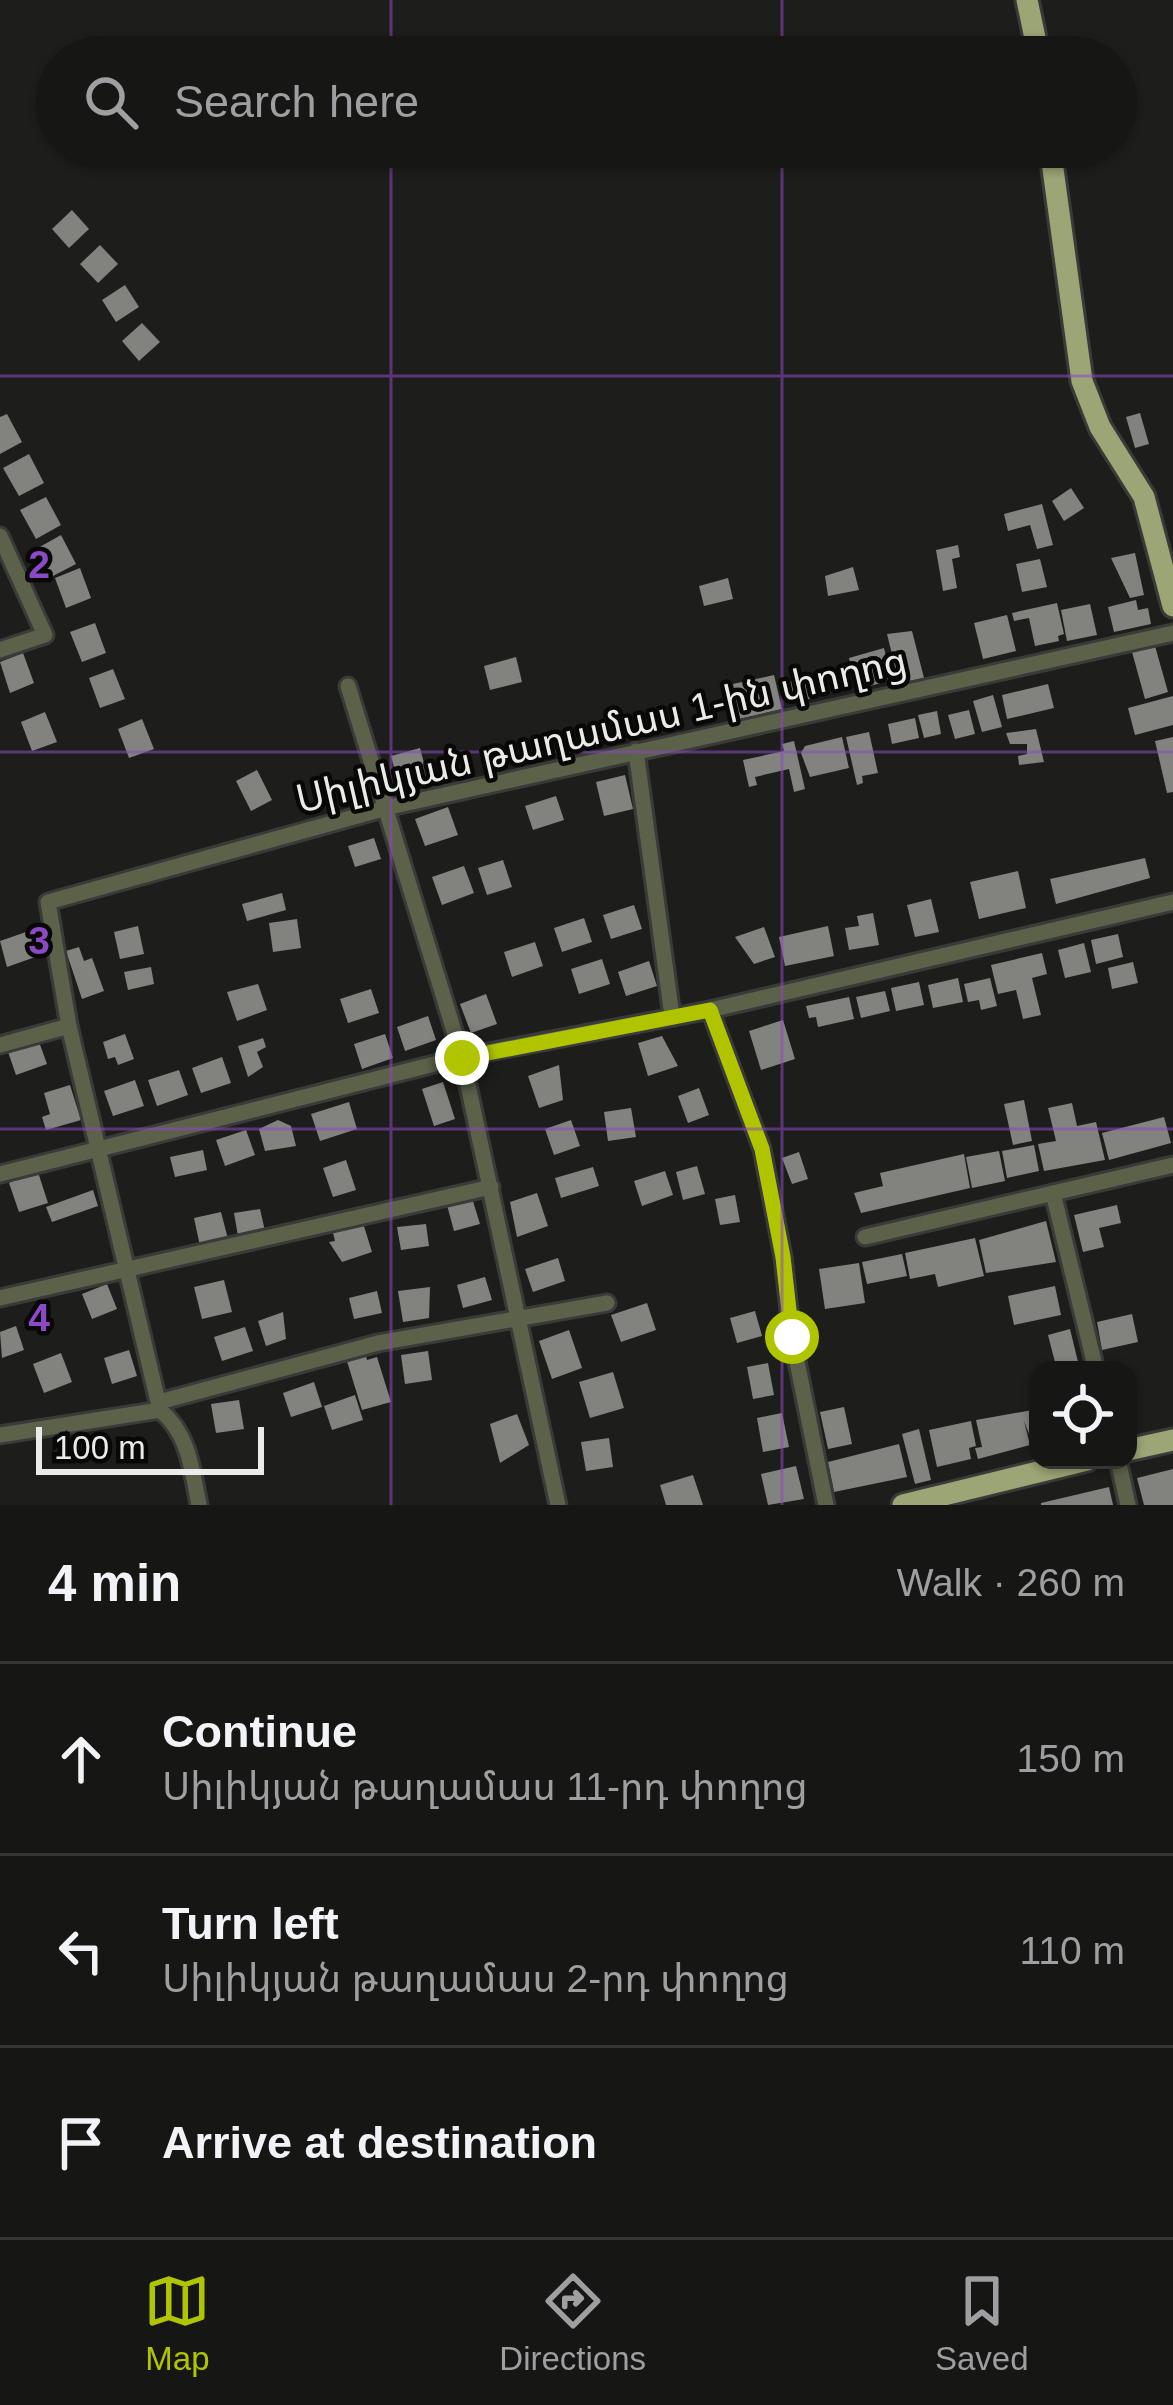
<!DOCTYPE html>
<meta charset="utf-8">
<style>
:root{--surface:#161615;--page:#232322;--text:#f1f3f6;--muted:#9e9fa0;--line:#353534;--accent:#b0c500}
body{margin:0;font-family:Arial,"Noto Sans Armenian",sans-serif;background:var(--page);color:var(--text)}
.controls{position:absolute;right:36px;bottom:36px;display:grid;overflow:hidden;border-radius:24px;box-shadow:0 3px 9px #0004}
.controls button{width:108px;height:108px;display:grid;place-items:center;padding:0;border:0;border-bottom:3px solid var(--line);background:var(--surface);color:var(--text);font:60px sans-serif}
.scale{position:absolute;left:36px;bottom:30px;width:228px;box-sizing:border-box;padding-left:12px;border:6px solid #ebecea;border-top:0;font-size:33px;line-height:42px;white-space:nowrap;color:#ebecea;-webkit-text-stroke:9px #080807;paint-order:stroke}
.stop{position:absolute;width:36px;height:36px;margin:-27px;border:9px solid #b0c500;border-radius:50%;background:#fff}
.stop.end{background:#b0c500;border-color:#fff;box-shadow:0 3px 12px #0008}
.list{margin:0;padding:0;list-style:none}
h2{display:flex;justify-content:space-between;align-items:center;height:156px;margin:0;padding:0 48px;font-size:51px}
h2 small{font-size:39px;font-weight:400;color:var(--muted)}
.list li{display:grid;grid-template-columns:78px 1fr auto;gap:36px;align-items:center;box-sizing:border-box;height:192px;padding:0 48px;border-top:3px solid var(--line)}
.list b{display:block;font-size:45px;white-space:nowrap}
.list p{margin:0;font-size:39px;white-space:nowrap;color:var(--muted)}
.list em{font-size:39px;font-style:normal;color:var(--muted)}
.icon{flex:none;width:66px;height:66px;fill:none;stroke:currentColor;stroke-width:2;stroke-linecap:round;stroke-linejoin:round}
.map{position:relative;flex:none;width:1173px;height:1505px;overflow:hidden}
.search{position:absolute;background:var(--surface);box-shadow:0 3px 9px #0004;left:36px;right:36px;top:36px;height:132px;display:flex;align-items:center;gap:30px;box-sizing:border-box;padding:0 42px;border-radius:66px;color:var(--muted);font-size:45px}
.sheet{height:732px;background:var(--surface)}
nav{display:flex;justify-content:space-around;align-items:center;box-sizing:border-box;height:168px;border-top:3px solid var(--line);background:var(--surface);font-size:33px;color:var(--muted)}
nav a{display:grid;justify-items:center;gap:6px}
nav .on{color:var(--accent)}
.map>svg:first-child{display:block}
</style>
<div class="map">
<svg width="1173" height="1505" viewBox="0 0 1173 1505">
<rect width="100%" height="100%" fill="#1d1e1c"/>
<g fill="#82827f">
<polygon points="72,210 89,229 69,248 52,229"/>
<polygon points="100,245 118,264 98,283 80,264"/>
<polygon points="125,285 139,307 116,322 102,300"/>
<polygon points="142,323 160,342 139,361 122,341"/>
<polygon points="1140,413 1149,444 1135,448 1126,417"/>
<polygon points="7,414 22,442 0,454 0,417"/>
<polygon points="29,454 44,483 19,496 3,468"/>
<polygon points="1071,488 1084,508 1064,521 1052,501"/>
<polygon points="46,497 61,525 36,539 20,510"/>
<polygon points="1042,504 1053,545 1037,549 1030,525 1008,531 1004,514"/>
<polygon points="61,535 76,564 51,577 36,549"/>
<polygon points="958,545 960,557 952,559 957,588 943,591 936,550"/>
<polygon points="1135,553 1144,595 1130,598 1111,558"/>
<polygon points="1040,559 1047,587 1022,592 1016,564"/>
<polygon points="853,567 859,590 828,596 825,576"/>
<polygon points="80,568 91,598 66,608 55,578"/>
<polygon points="728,578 733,599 704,606 699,586"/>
<polygon points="1136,600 1138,610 1148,608 1151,624 1114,632 1108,607"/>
<polygon points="1057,603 1064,634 1058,636 1059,641 1035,646 1029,618 1014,621 1012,613"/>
<polygon points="1090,604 1097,635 1067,641 1061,610"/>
<polygon points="1007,615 1016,651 983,659 974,623"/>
<polygon points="95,623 106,653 82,662 70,632"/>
<polygon points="912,631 924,678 899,683 887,634"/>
<polygon points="1155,646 1168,692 1145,699 1132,652"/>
<polygon points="884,648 891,680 856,690 849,658"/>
<polygon points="23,653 34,683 10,693 0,662"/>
<polygon points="516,657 522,682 490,690 484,666"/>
<polygon points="113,669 125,699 100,708 89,678"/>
<polygon points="818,674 823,695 791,704 785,683"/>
<polygon points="774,675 782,709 740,719 733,684"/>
<polygon points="1048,684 1054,708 1007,719 1002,695"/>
<polygon points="993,695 1002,727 982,732 973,701"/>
<polygon points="1173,696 1173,725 1135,735 1128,708"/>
<polygon points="969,710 975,734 955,739 948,715"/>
<polygon points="937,711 941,734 924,738 918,715"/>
<polygon points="45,712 57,742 32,751 21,722"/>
<polygon points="915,718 919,738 892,744 888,724"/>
<polygon points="142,719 154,749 129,758 118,729"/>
<polygon points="1036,729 1044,762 1019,765 1018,756 1027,754 1027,744 1010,744 1006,733"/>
<polygon points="869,732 878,773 862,776 863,783 857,785 846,737"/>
<polygon points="842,737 849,768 810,777 801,753 805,746"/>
<polygon points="1173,737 1173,792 1167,793 1155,741"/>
<polygon points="794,741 805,789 794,792 789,769 755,777 757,785 749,787 743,760 784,751 782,744"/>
<polygon points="420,748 428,778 399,786 391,756"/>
<polygon points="257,770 272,800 251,811 236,781"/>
<polygon points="625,775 633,809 604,816 596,782"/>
<polygon points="556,796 564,820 533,830 525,806"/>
<polygon points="448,807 458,835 425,846 415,819"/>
<polygon points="374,838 381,859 355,867 348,846"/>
<polygon points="1145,858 1150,878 1056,904 1050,879"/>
<polygon points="503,860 512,887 487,895 478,868"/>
<polygon points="464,866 474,893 442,905 432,877"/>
<polygon points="1018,871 1026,908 979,919 970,882"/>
<polygon points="282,893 286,910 247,921 242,904"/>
<polygon points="931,899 939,932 915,937 907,905"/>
<polygon points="634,905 642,929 611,939 603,915"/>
<polygon points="873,913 879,945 849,950 845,928 859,926 857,916"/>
<polygon points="584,918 592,942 562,952 554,928"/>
<polygon points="297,919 301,948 273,952 269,923"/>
<polygon points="138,926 144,954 120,959 114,932"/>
<polygon points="828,926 834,956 785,966 779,937"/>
<polygon points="764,927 775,957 754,964 735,937"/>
<polygon points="29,931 38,956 7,967 0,941"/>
<polygon points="1118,934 1123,957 1096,964 1091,940"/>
<polygon points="535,942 543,966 512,977 504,952"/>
<polygon points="1084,943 1091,972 1065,978 1058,950"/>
<polygon points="79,947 84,961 92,958 104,991 82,999 66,951"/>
<polygon points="1042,953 1047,974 1032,978 1041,1015 1023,1019 1016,990 998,994 991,965"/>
<polygon points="602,959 610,984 579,994 571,969"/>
<polygon points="649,961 657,986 626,996 618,972"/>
<polygon points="1133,962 1138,983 1112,989 1108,968"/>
<polygon points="151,967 154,984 128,990 124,972"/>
<polygon points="958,978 963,1002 933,1008 928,985"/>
<polygon points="990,978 997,1006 981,1010 979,1000 968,1002 964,984"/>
<polygon points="919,982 924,1005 896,1011 891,988"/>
<polygon points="258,984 267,1010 237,1021 227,992"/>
<polygon points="371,989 379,1013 348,1023 340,999"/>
<polygon points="885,991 890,1011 861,1018 856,997"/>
<polygon points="486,994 497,1024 471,1033 460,1004"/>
<polygon points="849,997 854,1019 818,1027 816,1017 809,1018 806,1006"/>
<polygon points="428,1016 436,1040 405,1051 397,1027"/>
<polygon points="783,1020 795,1059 761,1070 749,1031"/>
<polygon points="125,1034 134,1059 118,1065 115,1057 108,1059 103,1042"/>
<polygon points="385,1034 393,1058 362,1069 354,1044"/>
<polygon points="662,1036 678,1066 648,1076 638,1043"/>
<polygon points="263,1038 266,1047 257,1052 263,1067 248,1077 238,1046"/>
<polygon points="38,1039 47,1064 16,1075 7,1049"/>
<polygon points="222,1057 231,1083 201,1093 192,1068"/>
<polygon points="559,1065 563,1100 539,1108 528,1076"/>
<polygon points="179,1070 188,1095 157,1106 148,1080"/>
<polygon points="135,1080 144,1106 113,1116 104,1091"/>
<polygon points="443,1082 455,1119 434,1126 422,1089"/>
<polygon points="70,1085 81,1120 46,1130 42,1117 50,1114 44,1093"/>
<polygon points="699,1088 709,1115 688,1123 678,1096"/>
<polygon points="1024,1100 1032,1141 1013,1145 1004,1104"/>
<polygon points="349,1102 357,1129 320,1141 311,1114"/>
<polygon points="1072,1103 1077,1126 1096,1122 1105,1160 1044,1171 1038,1144 1056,1141 1048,1108"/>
<polygon points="631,1108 636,1137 608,1141 604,1112"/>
<polygon points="1164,1117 1171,1143 1109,1160 1102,1133"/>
<polygon points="278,1120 291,1126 296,1146 265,1151 259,1129"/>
<polygon points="571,1120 580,1146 554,1155 545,1129"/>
<polygon points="246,1130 255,1155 225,1166 216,1140"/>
<polygon points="1034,1145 1039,1171 1007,1178 1002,1151"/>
<polygon points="203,1150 207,1170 175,1177 170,1157"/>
<polygon points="999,1151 1005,1181 972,1188 966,1157"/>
<polygon points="799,1152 808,1179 792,1184 782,1158"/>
<polygon points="964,1154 970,1188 861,1213 854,1193 883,1186 880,1173"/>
<polygon points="346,1160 356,1190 333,1197 323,1168"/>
<polygon points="697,1166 705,1194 683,1200 676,1172"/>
<polygon points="593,1167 599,1186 561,1198 555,1178"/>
<polygon points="37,1169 48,1203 19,1212 9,1183"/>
<polygon points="665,1171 673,1195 642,1206 634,1181"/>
<polygon points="93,1190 98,1206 52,1222 46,1207"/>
<polygon points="537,1193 548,1226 517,1237 510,1202"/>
<polygon points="735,1195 740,1222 720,1225 715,1199"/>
<polygon points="472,1198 480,1224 454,1231 447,1205"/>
<polygon points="1117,1205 1121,1223 1099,1228 1104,1247 1083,1252 1074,1215"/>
<polygon points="260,1209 265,1231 238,1236 234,1213"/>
<polygon points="221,1212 228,1239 200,1246 194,1218"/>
<polygon points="1046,1221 1056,1262 986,1273 979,1240"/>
<polygon points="363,1223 372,1252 342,1262 329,1242 335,1241 333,1233"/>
<polygon points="426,1224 429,1246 401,1250 397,1227"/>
<polygon points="975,1238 984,1276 938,1287 935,1274 910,1279 905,1253"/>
<polygon points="902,1254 907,1276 867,1284 862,1262"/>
<polygon points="558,1258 565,1281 533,1292 525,1269"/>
<polygon points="859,1263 865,1303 825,1309 819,1269"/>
<polygon points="485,1277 492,1300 463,1308 457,1285"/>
<polygon points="224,1280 232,1312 202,1319 194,1287"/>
<polygon points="107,1284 117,1309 92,1319 82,1294"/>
<polygon points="1055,1286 1061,1315 1014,1325 1008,1296"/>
<polygon points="430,1287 429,1318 403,1322 398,1291"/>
<polygon points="377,1291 382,1313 354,1319 349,1298"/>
<polygon points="647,1303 656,1330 621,1342 611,1315"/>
<polygon points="755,1311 762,1336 737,1343 730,1318"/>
<polygon points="283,1312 286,1339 266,1346 258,1321"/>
<polygon points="1132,1314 1138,1342 1102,1350 1097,1322"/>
<polygon points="16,1326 24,1350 2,1358 0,1332"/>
<polygon points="245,1327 253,1351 222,1361 214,1337"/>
<polygon points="1070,1329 1079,1366 1057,1370 1048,1335"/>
<polygon points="569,1330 582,1368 552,1379 539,1341"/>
<polygon points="129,1350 137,1376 112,1384 104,1358"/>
<polygon points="428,1351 432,1380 405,1384 401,1355"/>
<polygon points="365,1352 367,1360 377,1357 391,1402 362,1410 346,1358"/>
<polygon points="61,1353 72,1382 44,1393 33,1364"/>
<polygon points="768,1363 774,1395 753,1399 747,1367"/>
<polygon points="613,1372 624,1408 590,1418 579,1382"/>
<polygon points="314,1382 322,1407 291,1417 283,1393"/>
<polygon points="355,1395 363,1420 332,1430 324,1406"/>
<polygon points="239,1400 244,1429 216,1433 211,1404"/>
<polygon points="844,1407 852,1444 828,1449 820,1412"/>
<polygon points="1038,1409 1038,1440 1032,1442 1024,1421 1030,1445 978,1459 975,1448 982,1447 976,1420"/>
<polygon points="782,1413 789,1447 763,1452 757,1418"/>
<polygon points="517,1414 529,1445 500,1463 490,1424"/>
<polygon points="971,1421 976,1446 969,1448 971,1459 937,1467 929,1430"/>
<polygon points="919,1429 931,1480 915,1484 902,1434"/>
<polygon points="609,1438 613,1467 586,1471 581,1442"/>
<polygon points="899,1444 907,1477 834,1492 828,1462"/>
<polygon points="796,1466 804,1499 768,1505 761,1474"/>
<polygon points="1173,1469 1173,1505 1144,1505 1137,1478"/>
<polygon points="693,1475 703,1505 666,1505 660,1485"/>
<polygon points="1109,1487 1113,1505 1041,1505 1041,1503"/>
</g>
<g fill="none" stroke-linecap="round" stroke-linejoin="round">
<defs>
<g id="minor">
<polyline points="0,536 45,635 0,650"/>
<polyline points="348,686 462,1057 558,1505"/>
<polyline points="636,751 672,1016"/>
<polyline points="710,1010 762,1149 783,1257 792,1337 826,1505"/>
<polyline points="0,1045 69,1026"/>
<polyline points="0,1174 462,1057 710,1010 1173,902"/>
<polyline points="1053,1193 1096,1370"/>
<polyline points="865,1237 1173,1165"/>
<polyline points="0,1298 491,1187"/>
<polyline points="159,1402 378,1343 607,1303"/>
<polyline points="160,1410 69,1026 48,902 390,807 1173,633"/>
<path d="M0 1435 160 1410C189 1434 192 1470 199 1505"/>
<polyline points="1118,1460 1128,1505"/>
</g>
<g id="major">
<polyline points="1027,0 1039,57"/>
<polyline points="1050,147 1082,381 1100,427 1144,497 1173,606"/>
<polyline points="1128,1450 1173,1440"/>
<polyline points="903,1505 1087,1460"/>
</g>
</defs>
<use href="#minor" stroke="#3a3b39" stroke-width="21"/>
<use href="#major" stroke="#3a3b39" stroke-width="27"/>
<use href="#minor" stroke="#5c614a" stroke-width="15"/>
<use href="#major" stroke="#9ca575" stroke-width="21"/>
</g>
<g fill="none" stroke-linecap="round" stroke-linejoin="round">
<polyline stroke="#b0c500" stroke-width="15" points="462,1058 710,1010 762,1149 783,1257 792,1337"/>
</g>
<path fill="none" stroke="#8c49c5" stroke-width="3" stroke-opacity="0.55" d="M391 0V57M782 0V57M391 147V1505M782 147V1505M0 376H1173M0 752H1173M0 1129H1173"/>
<g text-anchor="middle" stroke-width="9" stroke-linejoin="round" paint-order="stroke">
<g font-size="39" fill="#ebecea" stroke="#080807">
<text transform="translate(601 729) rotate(-13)" y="14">Սիլիկյան թաղամաս 1-ին փողոց</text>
</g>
</g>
<g font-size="39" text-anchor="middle" font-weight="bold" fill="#8c49c5" stroke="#080807" stroke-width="9" stroke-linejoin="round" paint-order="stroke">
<text x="39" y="578">2</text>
<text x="39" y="954">3</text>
<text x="39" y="1331">4</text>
</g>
</svg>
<div class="controls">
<button><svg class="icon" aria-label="locate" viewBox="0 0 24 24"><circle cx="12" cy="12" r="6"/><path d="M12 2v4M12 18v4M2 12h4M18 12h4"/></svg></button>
</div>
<div class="scale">100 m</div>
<div class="stop" style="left:792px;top:1337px"></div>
<div class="stop end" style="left:462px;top:1058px"></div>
<div class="search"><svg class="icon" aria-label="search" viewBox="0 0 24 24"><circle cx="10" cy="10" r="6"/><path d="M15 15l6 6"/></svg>Search here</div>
</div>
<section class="sheet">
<h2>4 min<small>Walk · 260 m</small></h2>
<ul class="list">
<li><svg class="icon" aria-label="ahead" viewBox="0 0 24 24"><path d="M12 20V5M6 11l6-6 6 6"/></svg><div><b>Continue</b><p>Սիլիկյան թաղամաս 11-րդ փողոց</p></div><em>150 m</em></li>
<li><svg class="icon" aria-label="left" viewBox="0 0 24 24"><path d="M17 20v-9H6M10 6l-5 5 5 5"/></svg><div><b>Turn left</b><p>Սիլիկյան թաղամաս 2-րդ փողոց</p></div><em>110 m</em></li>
<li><svg class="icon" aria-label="arrive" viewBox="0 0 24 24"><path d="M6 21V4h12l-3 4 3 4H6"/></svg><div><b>Arrive at destination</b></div></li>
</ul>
</section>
<nav>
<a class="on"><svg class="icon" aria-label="map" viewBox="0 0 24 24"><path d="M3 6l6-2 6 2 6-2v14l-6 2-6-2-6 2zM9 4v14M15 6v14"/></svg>Map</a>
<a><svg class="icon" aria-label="directions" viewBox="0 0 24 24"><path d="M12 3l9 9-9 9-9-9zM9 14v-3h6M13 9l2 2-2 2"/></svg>Directions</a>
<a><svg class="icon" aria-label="saved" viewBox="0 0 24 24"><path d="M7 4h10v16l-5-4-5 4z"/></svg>Saved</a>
</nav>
